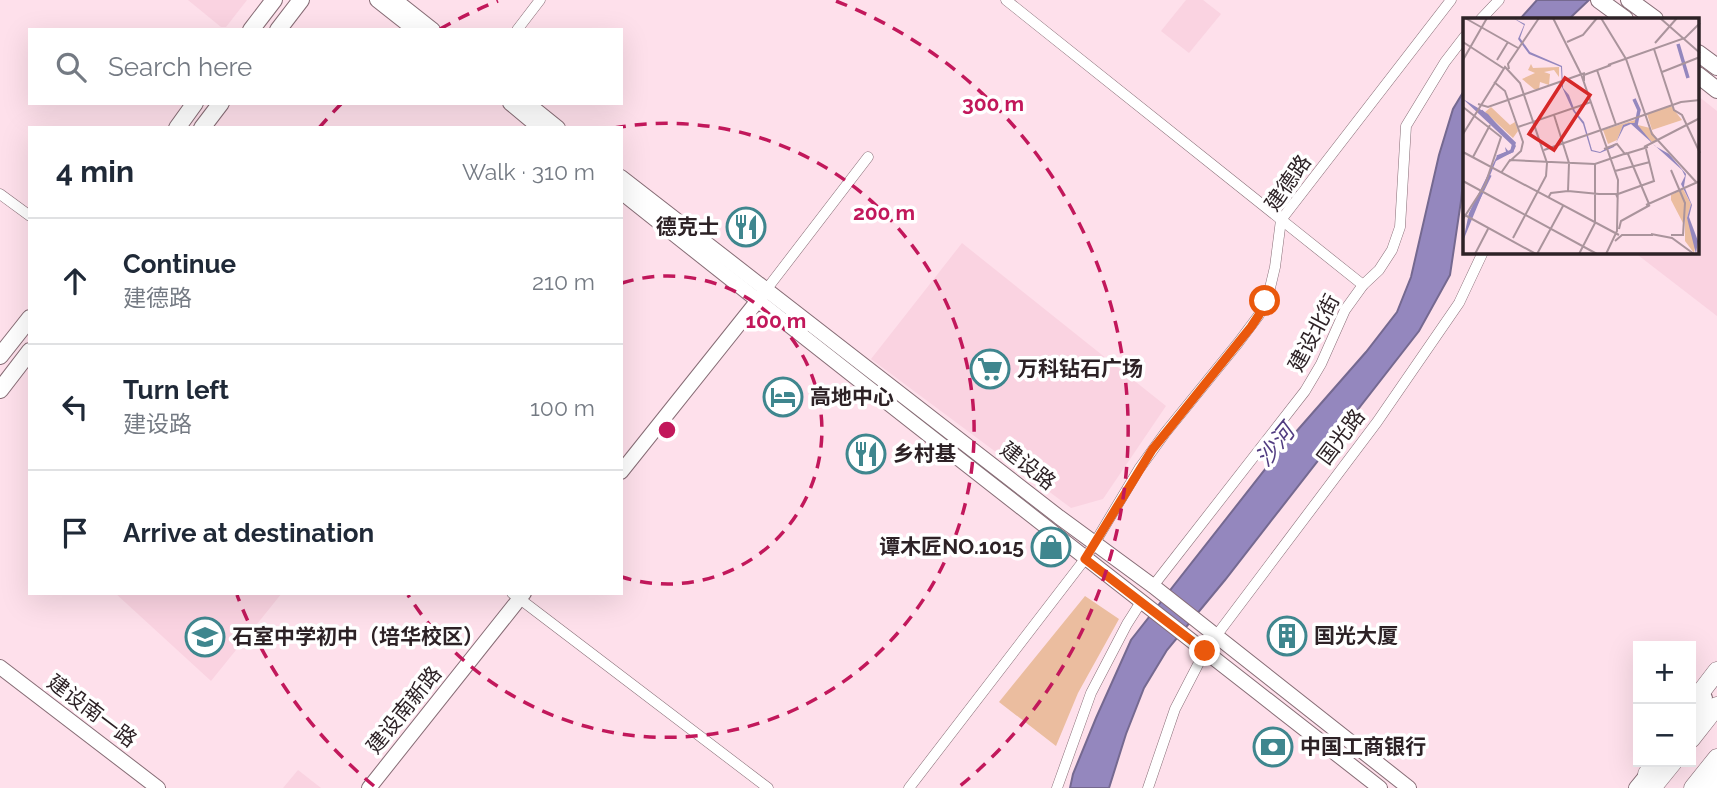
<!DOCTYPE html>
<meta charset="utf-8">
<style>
:root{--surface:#fff;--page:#f2f2f3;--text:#1f2937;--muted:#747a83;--line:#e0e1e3}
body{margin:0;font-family:Raleway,"Noto Sans SC",sans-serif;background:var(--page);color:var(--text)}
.controls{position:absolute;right:21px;bottom:21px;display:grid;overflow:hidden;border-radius:0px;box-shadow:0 7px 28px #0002}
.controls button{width:63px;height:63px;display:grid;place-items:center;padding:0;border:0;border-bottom:2px solid var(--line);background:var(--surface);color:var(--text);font:35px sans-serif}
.stop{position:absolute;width:21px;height:21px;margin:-16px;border:5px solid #ea580c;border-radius:50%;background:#fff}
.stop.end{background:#ea580c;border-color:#fff;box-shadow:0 2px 7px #0008}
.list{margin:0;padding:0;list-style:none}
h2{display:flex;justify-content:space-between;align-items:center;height:91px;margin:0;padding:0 28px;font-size:30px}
h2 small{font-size:23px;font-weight:400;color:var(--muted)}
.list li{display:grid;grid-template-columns:46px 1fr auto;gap:21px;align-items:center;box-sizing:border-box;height:126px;padding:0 28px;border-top:2px solid var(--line)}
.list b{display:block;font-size:26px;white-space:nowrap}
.list p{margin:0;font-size:23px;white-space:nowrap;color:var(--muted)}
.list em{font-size:23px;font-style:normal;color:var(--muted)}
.icon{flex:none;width:38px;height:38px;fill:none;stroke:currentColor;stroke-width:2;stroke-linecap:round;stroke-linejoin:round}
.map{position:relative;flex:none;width:1717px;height:788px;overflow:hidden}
.search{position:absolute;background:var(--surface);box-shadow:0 7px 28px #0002;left:28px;top:28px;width:595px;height:77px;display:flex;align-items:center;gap:18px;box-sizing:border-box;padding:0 24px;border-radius:0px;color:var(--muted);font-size:26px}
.panel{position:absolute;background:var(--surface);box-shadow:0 7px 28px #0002;left:28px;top:126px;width:595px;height:469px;border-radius:0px}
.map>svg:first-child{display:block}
</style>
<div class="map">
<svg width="1717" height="788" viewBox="0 0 1717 788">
<rect width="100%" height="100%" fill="#fee0eb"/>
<g fill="#fad3e1">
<polygon points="188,0 247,0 226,27 221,27"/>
<polygon points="1186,0 1203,0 1221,14 1189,53 1161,31"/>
<polygon points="1698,96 1717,111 1717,316 1634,252 1698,252"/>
<polygon points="962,243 1166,406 1103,499 1071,508 871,359"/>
<polygon points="115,593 282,593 211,681"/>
<polygon points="298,770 321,788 283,788"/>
</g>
<polygon fill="#ebbd9f" points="1085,596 1119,619 1078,693 1056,746 999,702"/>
<g fill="#9487be" stroke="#756990" stroke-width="2">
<polygon points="1537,0 1589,0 1569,19 1520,19"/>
<polygon points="1465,89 1465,160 1461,201 1450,275 1419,331 1225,580 1167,650 1144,688 1126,734 1109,788 1070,788 1073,774 1096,718 1131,640 1281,449 1366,352 1397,312 1411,277 1439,155 1453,109"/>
</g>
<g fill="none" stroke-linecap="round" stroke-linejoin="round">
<defs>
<g id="street">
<polyline points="1006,0 1363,285"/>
<polyline points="1481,19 1499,0"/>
<polyline points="517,30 540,0"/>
<polyline points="0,194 30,216"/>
<polyline points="766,290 868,157"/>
<polyline points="1153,586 1305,391 1321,364 1345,310 1363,285 1379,270 1392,250 1400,227 1406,126 1445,62 1465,36"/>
<polyline points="512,593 768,788"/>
<polyline points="1216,636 1377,422 1459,303 1483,252"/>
<polyline points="909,788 1085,559 1139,469 1165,433 1238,343 1259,315 1270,288 1275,267 1281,220 1451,0"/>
<polyline points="1057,788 1091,693 1127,624 1141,602"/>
<polyline points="1148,788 1175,709 1205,651"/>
</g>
<g id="secondary">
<polyline points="377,0 415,30"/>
<polyline points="395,0 433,30"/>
<polyline points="510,103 540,128"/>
<polyline points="527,103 558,128"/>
<polyline points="621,177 1059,517 1153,586 1409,788"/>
<path d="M621 192C873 393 1127 590 1380 788"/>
<polyline points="621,472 763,294"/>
<polyline points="0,667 158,788"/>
<polyline points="1691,717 1705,698"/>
<polyline points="369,788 524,593"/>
<polyline points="1636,788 1654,766"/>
<polyline points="1709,788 1717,778"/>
</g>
<g id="primary">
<polyline points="1599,0 1625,19"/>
<polyline points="1629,0 1655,19"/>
<polyline points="251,30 274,0"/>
<polyline points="278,30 301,0"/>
<polyline points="1698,53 1717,67"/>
<polyline points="1698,75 1717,90"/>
<polyline points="177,128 195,103"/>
<polyline points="202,128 221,103"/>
<polyline points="0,356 30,318"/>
<polyline points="0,390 30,351"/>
</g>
<g id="highway">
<polyline points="1691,705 1717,671"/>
<polyline points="1691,739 1717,706"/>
<polyline points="1647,774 1655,762"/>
<polyline points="1652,788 1673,762"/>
<polyline points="1693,788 1717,758"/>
</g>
</defs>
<use href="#street" stroke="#866c75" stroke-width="11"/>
<use href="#secondary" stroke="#866c75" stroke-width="16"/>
<use href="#primary" stroke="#866c75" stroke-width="18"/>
<use href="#highway" stroke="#866c75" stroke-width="19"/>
<use href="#street" stroke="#fff" stroke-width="10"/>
<use href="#secondary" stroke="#fff" stroke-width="14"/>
<use href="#primary" stroke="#fff" stroke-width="16"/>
<use href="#highway" stroke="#fff" stroke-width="18"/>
</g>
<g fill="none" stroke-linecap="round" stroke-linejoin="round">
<polyline stroke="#ea580c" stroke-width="9" points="1205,651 1085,559 1152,450 1251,327 1259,315 1265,301"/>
</g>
<g fill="none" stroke="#c2185b" stroke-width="3.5" stroke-dasharray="12 9">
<path d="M622 283A154 154 0 1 1 622 577"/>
<path d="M614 128A307 307 0 1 1 408 595"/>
<path d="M374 786A461 461 0 0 1 237 595M319 128A461 461 0 0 1 341 104M440 29A461 461 0 0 1 498 1M836 1A461 461 0 0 1 960 786"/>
</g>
<defs>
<symbol id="restaurant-ring" viewBox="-11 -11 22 22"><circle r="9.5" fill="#fff" stroke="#3f868e" stroke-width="1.5"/><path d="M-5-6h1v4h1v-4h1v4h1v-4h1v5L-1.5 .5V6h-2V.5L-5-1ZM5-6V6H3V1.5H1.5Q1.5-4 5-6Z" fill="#3f868e"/></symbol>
<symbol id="supermarket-ring" viewBox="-11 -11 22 22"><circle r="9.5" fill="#fff" stroke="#3f868e" stroke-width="1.5"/><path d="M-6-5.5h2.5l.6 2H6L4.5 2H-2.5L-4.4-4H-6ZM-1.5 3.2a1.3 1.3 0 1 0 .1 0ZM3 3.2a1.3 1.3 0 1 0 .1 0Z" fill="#3f868e"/></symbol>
<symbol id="hotel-ring" viewBox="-11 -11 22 22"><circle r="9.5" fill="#fff" stroke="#3f868e" stroke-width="1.5"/><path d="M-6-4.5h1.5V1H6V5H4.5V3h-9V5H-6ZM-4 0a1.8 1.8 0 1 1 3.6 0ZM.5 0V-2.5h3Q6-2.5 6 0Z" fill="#3f868e"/></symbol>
<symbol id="shop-ring" viewBox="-11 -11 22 22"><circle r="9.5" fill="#fff" stroke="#3f868e" stroke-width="1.5"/><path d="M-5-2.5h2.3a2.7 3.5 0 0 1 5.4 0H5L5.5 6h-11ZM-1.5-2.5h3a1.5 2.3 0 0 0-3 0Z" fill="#3f868e"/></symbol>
<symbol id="building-ring" viewBox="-11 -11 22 22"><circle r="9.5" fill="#fff" stroke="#3f868e" stroke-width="1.5"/><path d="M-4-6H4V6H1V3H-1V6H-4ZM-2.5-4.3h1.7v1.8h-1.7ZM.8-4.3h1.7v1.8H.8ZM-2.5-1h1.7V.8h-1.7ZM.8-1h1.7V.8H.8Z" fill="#3f868e"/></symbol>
<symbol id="school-ring" viewBox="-11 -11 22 22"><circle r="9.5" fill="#fff" stroke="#3f868e" stroke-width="1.5"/><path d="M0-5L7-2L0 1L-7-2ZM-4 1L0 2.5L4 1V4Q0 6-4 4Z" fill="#3f868e"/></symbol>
<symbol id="bank-ring" viewBox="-11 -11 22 22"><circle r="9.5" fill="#fff" stroke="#3f868e" stroke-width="1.5"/><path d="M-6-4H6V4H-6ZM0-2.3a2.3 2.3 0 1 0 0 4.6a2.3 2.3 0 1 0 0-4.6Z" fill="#3f868e"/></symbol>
</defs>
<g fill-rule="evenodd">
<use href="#restaurant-ring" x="724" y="205" width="44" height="44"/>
<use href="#supermarket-ring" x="968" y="347" width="44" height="44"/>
<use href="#hotel-ring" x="761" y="375" width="44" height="44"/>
<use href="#restaurant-ring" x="844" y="432" width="44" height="44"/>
<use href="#shop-ring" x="1029" y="525" width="44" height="44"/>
<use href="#building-ring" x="1265" y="614" width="44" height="44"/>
<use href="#school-ring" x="183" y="615" width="44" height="44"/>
<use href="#bank-ring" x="1251" y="725" width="44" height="44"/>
</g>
<g text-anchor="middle" stroke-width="7" stroke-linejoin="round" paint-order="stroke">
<g font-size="21" fill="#2d2226" stroke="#fff">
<text transform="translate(1288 183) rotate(-55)" y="7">建德路</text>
<text transform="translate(1314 333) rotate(-62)" y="7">建设北街</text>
<text transform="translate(1341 437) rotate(-53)" y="7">国光路</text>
<text transform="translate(1028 466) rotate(38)" y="7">建设路</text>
<text transform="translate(404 710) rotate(-51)" y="7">建设南新路</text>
<text transform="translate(92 711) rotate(37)" y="7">建设南一路</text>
</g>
<g font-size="21" font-weight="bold" fill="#2d2226" stroke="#fff" text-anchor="start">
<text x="719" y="234" text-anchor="end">德克士</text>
<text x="1017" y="376">万科钻石广场</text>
<text x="810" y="404">高地中心</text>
<text x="893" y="461">乡村基</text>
<text x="1024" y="554" text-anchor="end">谭木匠NO.1015</text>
<text x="1314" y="643">国光大厦</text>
<text x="232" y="644">石室中学初中（培华校区）</text>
<text x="1300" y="754">中国工商银行</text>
</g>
<g font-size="23" font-style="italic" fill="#513c81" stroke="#fff">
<text transform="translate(1275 445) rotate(-51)" y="8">沙河</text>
</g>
</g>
<g transform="translate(1463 18)">
<rect width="236" height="236" fill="#fee0eb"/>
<path d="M68 46 70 50 96 49V59L91 52 81 54 87 56 86 67 77 64 76 71H71L59 61 72 55 65 52ZM208 88 219 102 189 112 184 96ZM28 89 47 107 52 104 55 113 50 120 22 94ZM175 101V107L187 110 195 123 190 125 170 105 160 107 154 122 145 126 140 112ZM220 171 228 186 224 200 233 224 231 235 222 223V193L220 205 208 182V177Z" fill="#ebbd9f"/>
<path d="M50 0 62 6 57 20 67 34 99 48 100 70 106 77 112 93 121 104 129 132 137 134 153 125 160 107 166 105H173L192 128 206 136 223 156 221 168 229 187 226 199 235 223 233 236 224 200 228 186 218 166 222 158 219 152 168 106 161 109 151 129 137 135 128 133 120 106 110 93 99 69 98 49 66 36 55 21 61 7ZM0 81 25 96 53 128 50 134 33 143 0 223 6 195 34 138 43 134 42 129 46 134 50 128Z" fill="#9487be"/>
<path fill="none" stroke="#9487be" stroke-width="3.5" d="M215 26 225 60M171 81 176 92 173 107M18 93 51 125 49 133 34 139M7 198 27 157"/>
<path fill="none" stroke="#aa949c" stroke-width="2" d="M2 0 55 30M90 0 118 56 155 162 154 213 143 236M138 0 163 41 189 116 234 165M197 0 237 35M0 24 40 50M104 24 120 17 134 0M192 25 214 0M191 31 211 92 219 97 237 135M0 42 24 0M34 42 45 24M145 47 222 20 237 5M46 51 45 46 76 0M134 52 153 107M199 54 237 39M121 63V57L148 47M31 64 42 73 60 124 58 133 47 143M15 86 25 89 122 55M0 89 38 119 22 167 0 201M91 97 106 145 105 173M55 109 128 84M0 116 42 49 57 65 84 145 83 158 50 220M181 129 237 100M141 131 154 126 162 136 185 129M81 132 218 84 237 82M0 134 156 217M165 136 186 186M10 139 27 107M208 152 222 185 220 217H208M152 153 187 144M38 155 47 142 132 146 164 135M0 163 134 236M134 176H153L155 181M155 176 191 163 183 131M85 180 88 175 105 173 136 176M183 187 237 163M0 196 73 236M156 211 158 203 187 187M188 216 209 220 231 236M152 223 159 217H190M12 236 25 211M74 236 100 188M116 236 132 205V146"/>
<path fill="#d62828" fill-opacity="0.15" stroke="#d62828" stroke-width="3.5" d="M102 60 127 77 91 132 66 116Z"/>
<rect width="236" height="236" fill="none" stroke="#2d2226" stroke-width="3.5"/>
</g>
<circle cx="667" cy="430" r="10" fill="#c2185b" stroke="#fff" stroke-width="3.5"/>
<g font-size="21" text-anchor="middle" font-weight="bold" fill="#c2185b" stroke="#fff" stroke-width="7" stroke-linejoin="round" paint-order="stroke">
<text x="993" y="111">300 m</text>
<text x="884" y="220">200 m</text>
<text x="776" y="328">100 m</text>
</g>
</svg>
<div class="controls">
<button>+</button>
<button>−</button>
</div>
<div class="stop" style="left:1265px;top:301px"></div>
<div class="stop end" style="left:1205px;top:651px"></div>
<div class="search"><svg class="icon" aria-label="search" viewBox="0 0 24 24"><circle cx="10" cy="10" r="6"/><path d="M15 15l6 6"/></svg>Search here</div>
<section class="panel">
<h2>4 min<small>Walk · 310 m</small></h2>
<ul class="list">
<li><svg class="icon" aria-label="ahead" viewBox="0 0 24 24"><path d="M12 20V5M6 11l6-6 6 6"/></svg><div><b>Continue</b><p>建德路</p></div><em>210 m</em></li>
<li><svg class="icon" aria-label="left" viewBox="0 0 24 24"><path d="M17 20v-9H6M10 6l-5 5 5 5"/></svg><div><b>Turn left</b><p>建设路</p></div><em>100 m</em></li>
<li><svg class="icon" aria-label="arrive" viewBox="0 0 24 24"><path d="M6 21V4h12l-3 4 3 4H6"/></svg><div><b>Arrive at destination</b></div></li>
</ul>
</section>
</div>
